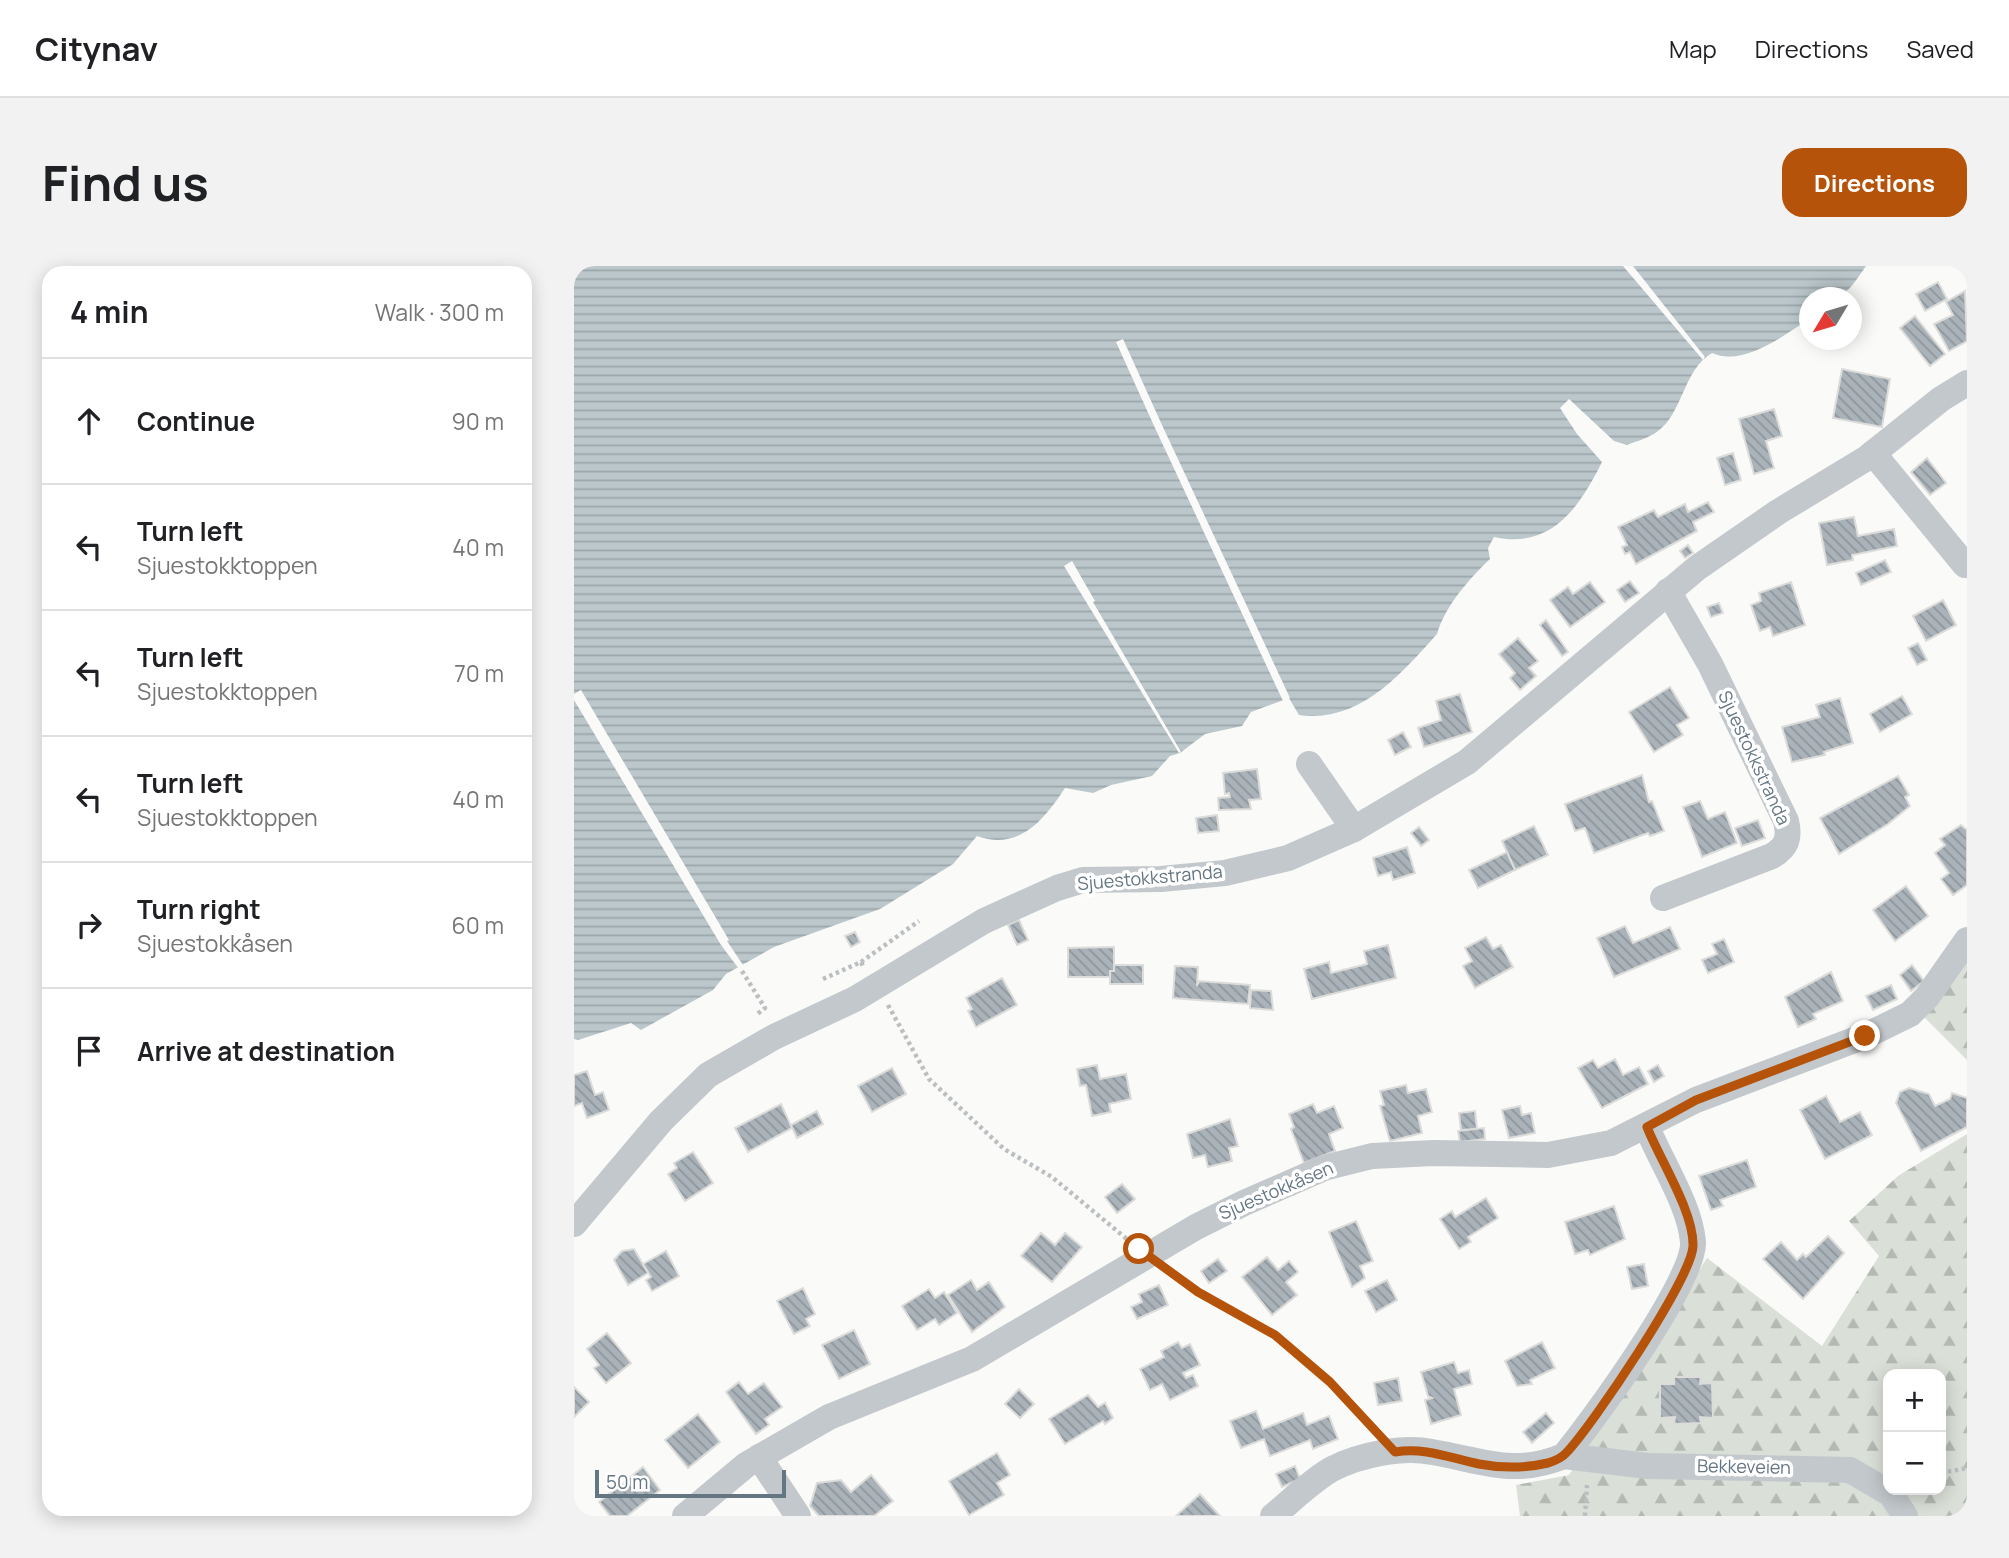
<!DOCTYPE html>
<meta charset="utf-8">
<style>
:root{--surface:#fff;--page:#f2f2f2;--text:#202124;--muted:#757577;--line:#e0e0e0;--accent:#b45309}
body{margin:0;font-family:Manrope,sans-serif;background:var(--page);color:var(--text)}
.controls{position:absolute;right:21px;bottom:21px;display:grid;overflow:hidden;border-radius:14px;box-shadow:0 4px 18px #0003}
.controls button{width:63px;height:63px;display:grid;place-items:center;padding:0;border:0;border-bottom:2px solid var(--line);background:var(--surface);color:var(--text);font:35px sans-serif}
.compass{position:absolute;left:1225px;top:21px;width:63px;height:63px;border-radius:50%;background:var(--surface);box-shadow:0 4px 18px #0003;rotate:232deg}
.scale{position:absolute;left:21px;bottom:18px;width:191px;box-sizing:border-box;padding-left:7px;border:4px solid #657683;border-top:0;font-size:19px;line-height:24px;white-space:nowrap;color:#657683;-webkit-text-stroke:5px #fff;paint-order:stroke}
.stop{position:absolute;width:21px;height:21px;margin:-16px;border:5px solid #b45309;border-radius:50%;background:#fff}
.stop.end{background:#b45309;border-color:#fff;box-shadow:0 2px 7px #0008}
.list{margin:0;padding:0;list-style:none}
h2{display:flex;justify-content:space-between;align-items:center;height:91px;margin:0;padding:0 28px;font-size:30px}
h2 small{font-size:23px;font-weight:400;color:var(--muted)}
.list li{display:grid;grid-template-columns:46px 1fr auto;gap:21px;align-items:center;box-sizing:border-box;height:126px;padding:0 28px;border-top:2px solid var(--line)}
.list b{display:block;font-size:26px;white-space:nowrap}
.list p{margin:0;font-size:23px;white-space:nowrap;color:var(--muted)}
.list em{font-size:23px;font-style:normal;color:var(--muted)}
.icon{flex:none;width:38px;height:38px;fill:none;stroke:currentColor;stroke-width:2;stroke-linecap:round;stroke-linejoin:round}
.map{position:relative;flex:none;width:1393px;height:1250px;overflow:hidden;border-radius:21px}
header{display:flex;align-items:center;gap:42px;box-sizing:border-box;height:98px;padding:0 35px;background:var(--surface);border-bottom:2px solid var(--line)}
header strong{font-size:33px}
nav{display:flex;gap:38px;margin-inline-start:auto;font-size:24px}
.intro{display:flex;align-items:center;justify-content:space-between;box-sizing:border-box;height:168px;padding:0 42px}
h1{margin:0;font-size:49px}
.button{padding:18px 32px;border-radius:21px;background:var(--accent);color:#fff;font-size:24px;font-weight:700}
main{display:flex;gap:42px;padding:0 42px}
aside{flex:1;background:var(--surface);border-radius:21px;box-shadow:0 4px 18px #0003}
.map>svg:first-child{display:block}
</style>
<header>
<strong>Citynav</strong>
<nav><a>Map</a><a>Directions</a><a>Saved</a></nav>
</header>
<div class="intro"><h1>Find us</h1><a class="button">Directions</a></div>
<main>
<aside>
<h2>4 min<small>Walk · 300 m</small></h2>
<ul class="list">
<li><svg class="icon" aria-label="ahead" viewBox="0 0 24 24"><path d="M12 20V5M6 11l6-6 6 6"/></svg><div><b>Continue</b></div><em>90 m</em></li>
<li><svg class="icon" aria-label="left" viewBox="0 0 24 24"><path d="M17 20v-9H6M10 6l-5 5 5 5"/></svg><div><b>Turn left</b><p>Sjuestokktoppen</p></div><em>40 m</em></li>
<li><svg class="icon" aria-label="left" viewBox="0 0 24 24"><path d="M17 20v-9H6M10 6l-5 5 5 5"/></svg><div><b>Turn left</b><p>Sjuestokktoppen</p></div><em>70 m</em></li>
<li><svg class="icon" aria-label="left" viewBox="0 0 24 24"><path d="M17 20v-9H6M10 6l-5 5 5 5"/></svg><div><b>Turn left</b><p>Sjuestokktoppen</p></div><em>40 m</em></li>
<li><svg class="icon" aria-label="right" viewBox="0 0 24 24"><path d="M7 20v-9h11M14 6l5 5-5 5"/></svg><div><b>Turn right</b><p>Sjuestokkåsen</p></div><em>60 m</em></li>
<li><svg class="icon" aria-label="arrive" viewBox="0 0 24 24"><path d="M6 21V4h12l-3 4 3 4H6"/></svg><div><b>Arrive at destination</b></div></li>
</ul>
</aside>
<div class="map">
<svg width="1393" height="1250" viewBox="0 0 1393 1250">
<defs>
<pattern id="forest-firs" width="22" height="20" patternUnits="userSpaceOnUse" patternTransform="scale(1.75)"><rect width="22" height="20" fill="#dadfd7"/><path d="M5 1l3.5 6h-7zM16 11l3.5 6h-7z" fill="#b4b9b4"/></pattern>
<pattern id="water-rules" width="6" height="5" patternUnits="userSpaceOnUse" patternTransform="scale(1.75)"><rect width="6" height="5" fill="#bbc7cb"/><path d="M0 2.5h6" fill="none" stroke="#9ca6aa"/></pattern>
<pattern id="building-back-hatch" width="6" height="6" patternUnits="userSpaceOnUse" patternTransform="scale(1.75)"><rect width="6" height="6" fill="#aab3b9"/><path d="M-1 5l2 2M0 0l6 6M5-1l2 2" fill="none" stroke="#8e969c"/></pattern>
</defs>
<rect width="100%" height="100%" fill="#fafaf8"/>
<g fill="url(#forest-firs)" fill-rule="evenodd">
<polygon points="1393,689 1393,794 1344,745"/>
<path d="M1393 868V1250H946L942 1219 995 1209 1133 992 1248 1080 1305 990 1275 955 1324 910ZM1314 1108H1367V1224H1314Z"/>
</g>
<path fill="url(#water-rules)" d="M0 0H1292C1271 30 1273 31 1236 32L1235 53C1209 70 1169 101 1138 87 1109 104 1109 147 1084 165 1075 172 1063 175 1053 179L1040 175 995 133 986 142 1003 168 1028 196C1006 240 978 284 920 271L914 282 916 293C895 313 871 340 863 368 826 409 786 457 725 449L715 432 677 446 668 460 631 468 606 487 596 490 578 510 537 519 519 527 491 522C470 554 445 585 403 570L379 598 306 643 200 681 152 708 139 724 67 764 57 757 4 774 0 773Z"/>
<g fill="#fafaf8">
<polygon points="1049,0 1059,0 1131,91 1129,94"/>
<polygon points="549,73 588,159 716,432 709,435 581,162 542,76"/>
<polygon points="498,295 521,335 519,336 607,486 605,487 490,300"/>
<polygon points="7,424 155,674 153,675 169,699 165,703 147,679 0,434 0,428"/>
</g>
<g fill="url(#building-back-hatch)" stroke="#dcdcda" stroke-width="2">
<polygon points="1364,16 1373,33 1351,45 1342,28"/>
<polygon points="1391,25 1393,75 1375,85 1360,58 1379,49 1372,36"/>
<polygon points="1341,50 1371,88 1356,100 1326,62"/>
<polygon points="1268,103 1316,113 1308,161 1259,152"/>
<polygon points="1200,143 1208,170 1192,175 1200,202 1180,208 1165,153"/>
<polygon points="1159,187 1167,214 1151,219 1143,192"/>
<polygon points="1353,192 1372,217 1356,229 1337,206"/>
<polygon points="1134,236 1140,246 1119,256 1123,265 1062,298 1056,286 1051,288 1048,281 1053,279 1044,261 1080,244 1084,251 1111,238 1114,246"/>
<polygon points="1280,251 1284,270 1320,263 1323,280 1278,289 1279,294 1253,299 1245,257"/>
<polygon points="1114,279 1119,287 1111,292 1106,285"/>
<polygon points="1311,294 1317,306 1287,319 1282,307"/>
<polygon points="1056,315 1065,327 1051,336 1043,324"/>
<polygon points="1016,316 1031,336 996,361 976,334 994,321 999,328"/>
<polygon points="1217,316 1231,359 1199,370 1196,361 1186,365 1177,339 1187,335 1185,327"/>
<polygon points="1369,334 1382,359 1352,375 1339,350"/>
<polygon points="1145,337 1149,347 1137,351 1133,341"/>
<polygon points="972,354 994,386 988,390 966,359"/>
<polygon points="944,372 964,395 955,402 962,410 946,424 936,412 941,407 925,388"/>
<polygon points="1344,377 1353,394 1343,399 1334,382"/>
<polygon points="1096,421 1115,452 1103,459 1109,469 1080,486 1055,446"/>
<polygon points="886,428 898,466 850,481 844,462 867,454 862,435"/>
<polygon points="1328,430 1338,448 1306,466 1296,448"/>
<polygon points="1266,432 1279,477 1250,486 1251,489 1218,496 1208,461 1246,451 1242,439"/>
<polygon points="829,466 837,481 821,489 814,474"/>
<polygon points="683,503 687,533 675,534 677,543 645,544 644,532 656,531 655,527 651,528 649,507"/>
<polygon points="1068,509 1075,536 1078,535 1090,565 1076,570 1074,567 1020,587 1011,562 1001,565 991,538"/>
<polygon points="1324,510 1335,529 1331,531 1336,540 1314,558 1265,588 1246,552"/>
<polygon points="1126,535 1134,553 1151,546 1163,577 1128,591 1109,541"/>
<polygon points="643,549 645,565 624,567 622,552"/>
<polygon points="1184,554 1191,572 1168,580 1161,562"/>
<polygon points="1387,559 1393,564 1393,619 1379,629 1367,613 1375,607 1361,587 1371,579 1366,573"/>
<polygon points="960,560 974,589 941,604 928,575"/>
<polygon points="845,561 855,574 847,580 837,567"/>
<polygon points="833,581 841,607 819,614 817,606 804,610 799,592"/>
<polygon points="933,586 941,604 904,622 895,604"/>
<polygon points="1332,620 1354,650 1321,675 1299,644"/>
<polygon points="445,654 454,674 443,679 434,659"/>
<polygon points="1051,660 1059,677 1096,661 1106,683 1040,711 1023,672"/>
<polygon points="281,666 286,676 277,681 271,670"/>
<polygon points="912,671 919,683 927,679 939,701 901,722 889,700 898,695 891,682"/>
<polygon points="1150,673 1160,696 1134,707 1128,694 1143,688 1138,678"/>
<polygon points="814,679 822,712 738,733 730,703 755,696 757,707 793,698 790,685"/>
<polygon points="540,681 540,705 536,705 536,711 494,711 494,682"/>
<polygon points="540,699 569,699 569,718 536,718 536,705 540,705"/>
<polygon points="1338,699 1350,715 1337,725 1326,709"/>
<polygon points="601,700 624,701 623,720 625,715 676,719 674,738 599,732"/>
<polygon points="1257,706 1269,735 1239,748 1242,753 1224,761 1211,731"/>
<polygon points="428,712 443,739 402,761 394,745 398,743 392,732"/>
<polygon points="1317,719 1323,733 1299,744 1292,730"/>
<polygon points="677,724 697,725 699,744 676,742"/>
<polygon points="1041,793 1049,809 1065,801 1074,818 1028,842 1004,802 1019,794 1024,802"/>
<polygon points="523,799 526,813 552,808 557,833 535,838 537,846 518,850 512,819 506,820 503,803"/>
<polygon points="1084,799 1090,810 1080,816 1074,805"/>
<polygon points="318,802 332,828 298,846 284,820"/>
<polygon points="13,805 21,829 29,826 35,844 13,852 8,837 0,840 0,809"/>
<polygon points="832,819 834,827 852,823 858,846 844,850 848,867 816,875 806,840 810,839 806,825"/>
<polygon points="1335,822 1355,828 1361,840 1376,833 1378,827 1393,832 1393,861 1347,885 1322,837 1326,826"/>
<polygon points="1252,830 1266,856 1286,846 1298,869 1251,893 1226,844"/>
<polygon points="207,838 218,862 174,886 161,862"/>
<polygon points="739,838 743,847 760,840 769,862 755,868 761,885 730,897 717,863 720,861 715,848"/>
<polygon points="946,840 948,849 957,847 961,867 935,872 928,844"/>
<polygon points="243,845 249,858 223,872 217,859"/>
<polygon points="901,845 903,863 887,864 885,847"/>
<polygon points="656,853 664,880 655,882 658,895 634,901 631,889 619,892 613,868"/>
<polygon points="910,862 911,873 886,876 884,865"/>
<polygon points="119,886 139,917 111,935 94,908 103,902 100,897"/>
<polygon points="1173,894 1182,921 1146,934 1149,940 1137,944 1125,910"/>
<polygon points="548,918 561,933 543,947 531,931"/>
<polygon points="912,932 924,952 894,971 897,976 885,983 866,953 878,945 881,951"/>
<polygon points="1040,940 1051,973 1016,989 1014,984 1001,988 991,956"/>
<polygon points="782,955 799,995 786,1000 791,1012 778,1021 755,966"/>
<polygon points="467,967 481,979 491,967 508,981 478,1016 447,990"/>
<polygon points="1254,970 1270,987 1229,1033 1189,993 1207,976 1223,994 1229,988 1232,991"/>
<polygon points="60,983 74,1007 54,1019 40,994 48,985"/>
<polygon points="92,985 105,1010 78,1025 72,1014 77,1011 69,998"/>
<polygon points="693,991 704,1004 715,995 724,1006 712,1016 723,1029 698,1049 668,1011"/>
<polygon points="644,993 653,1005 635,1017 627,1005"/>
<polygon points="1070,998 1074,1020 1058,1023 1053,1001"/>
<polygon points="397,1014 403,1024 415,1016 431,1041 398,1066 374,1029"/>
<polygon points="813,1014 823,1034 802,1046 791,1025"/>
<polygon points="585,1019 594,1039 563,1053 557,1041 568,1036 565,1028"/>
<polygon points="229,1022 241,1048 232,1053 236,1060 220,1068 203,1035"/>
<polygon points="355,1023 361,1032 370,1026 383,1047 365,1059 361,1053 343,1064 328,1040"/>
<polygon points="280,1064 296,1098 265,1113 248,1079"/>
<polygon points="33,1067 57,1097 32,1117 20,1102 25,1099 13,1083"/>
<polygon points="604,1076 608,1082 616,1078 626,1099 609,1107 612,1112 619,1109 624,1120 596,1134 588,1118 576,1124 566,1103 590,1091 587,1085"/>
<polygon points="968,1076 981,1102 956,1114 958,1118 943,1120 931,1095"/>
<polygon points="880,1096 884,1107 895,1104 898,1118 880,1123 887,1149 857,1158 851,1134 858,1132 854,1130 847,1106"/>
<polygon points="1100,1111 1127,1111 1126,1118 1138,1117 1139,1152 1126,1151 1127,1157 1100,1158 1101,1151 1086,1152 1086,1118 1100,1118"/>
<polygon points="824,1112 828,1135 804,1139 800,1117"/>
<polygon points="165,1116 174,1128 190,1117 208,1141 191,1153 195,1159 182,1168 152,1126"/>
<polygon points="0,1121 15,1136 0,1151"/>
<polygon points="445,1123 460,1138 446,1152 431,1138"/>
<polygon points="514,1129 524,1141 531,1137 539,1152 531,1158 529,1155 491,1178 475,1153"/>
<polygon points="682,1145 689,1163 729,1147 733,1159 755,1150 764,1173 739,1183 736,1174 696,1190 690,1173 667,1182 656,1155"/>
<polygon points="972,1147 980,1157 958,1177 949,1166"/>
<polygon points="124,1148 146,1176 114,1202 91,1174"/>
<polygon points="423,1187 436,1209 423,1217 430,1229 395,1249 375,1215"/>
<polygon points="721,1200 726,1213 708,1221 702,1208"/>
<polygon points="69,1201 86,1224 53,1250 36,1250 25,1236"/>
<polygon points="297,1209 319,1235 300,1250 245,1250 236,1240 243,1217 267,1214 277,1226"/>
<polygon points="626,1228 646,1250 602,1250"/>
</g>
<g fill="none" stroke-linecap="round" stroke-linejoin="round">
<g stroke="#bbbfc2" stroke-width="4.5" stroke-dasharray="3.5 3.5" stroke-linecap="butt">
<polyline points="287,696 345,655"/>
<polyline points="168,705 191,742 182,749"/>
<polyline points="249,713 287,696 289,700"/>
<polyline points="314,739 355,813 430,883 478,911 554,974"/>
<polyline points="594,1006 701,1069 756,1116 800,1162"/>
<polyline points="1367,1207 1393,1202"/>
<polyline points="1011,1250 1013,1219"/>
</g>
<g stroke="#c3c8cc" stroke-width="26">
<polyline points="1299,187 1391,299"/>
<polyline points="735,498 780,563"/>
<path d="M1089 632 1198 590C1213 581 1216 572 1212 555L1136 398 1094 325"/>
<polyline points="0,958 87,855 134,809 200,771 281,733 410,655 483,622 509,614 587,613 651,607 714,592 780,563 893,496 1123,302 1204,246 1293,192 1367,133 1393,117"/>
<polyline points="990,1190 1074,1200 1276,1204 1317,1228 1331,1250"/>
<polyline points="185,1191 224,1250"/>
<polyline points="111,1250 172,1199 255,1151 398,1093 622,961 670,937 750,902 798,890 860,887 974,889 1037,877 1122,834 1291,770 1336,748 1353,731 1393,674"/>
<path d="M699 1250C717 1235 737 1215 758 1203 785 1189 828 1180 858 1186 907 1194 939 1211 990 1190 1018 1156 1121 1015 1119 976 1116 939 1087 896 1073 861"/>
</g>
</g>
<g fill="none" stroke-linecap="round" stroke-linejoin="round">
<path stroke="#b45309" stroke-width="9" d="M565 983 624 1026 701 1069 756 1116 821 1186C851 1181 876 1192 905 1198 926 1202 952 1202 974 1197 980 1195 988 1192 992 1187 1018 1160 1118 1012 1119 980 1120 946 1086 894 1073 861L1122 834 1291 770"/>
</g>
<g text-anchor="middle" stroke-width="7" stroke-linejoin="round" paint-order="stroke">
<g font-size="18" fill="#657683" stroke="#fff">
<text transform="translate(1180 492) rotate(65)" y="6">Sjuestokkstranda</text>
<text transform="translate(576 612) rotate(-5)" y="6">Sjuestokkstranda</text>
<text transform="translate(702 925) rotate(-23)" y="6">Sjuestokkåsen</text>
<text transform="translate(1170 1201) rotate(1)" y="6">Bekkeveien</text>
</g>
</g>
</svg>
<div class="controls">
<button>+</button>
<button>−</button>
</div>
<svg class="compass" viewBox="-18 -18 36 36"><path d="M0-13l5 13h-10z" fill="#e53935"/><path d="M0 13l5-13h-10z" fill="#757577"/></svg>
<div class="scale">50 m</div>
<div class="stop" style="left:565px;top:983px"></div>
<div class="stop end" style="left:1291px;top:770px"></div>
</div>
</main>
